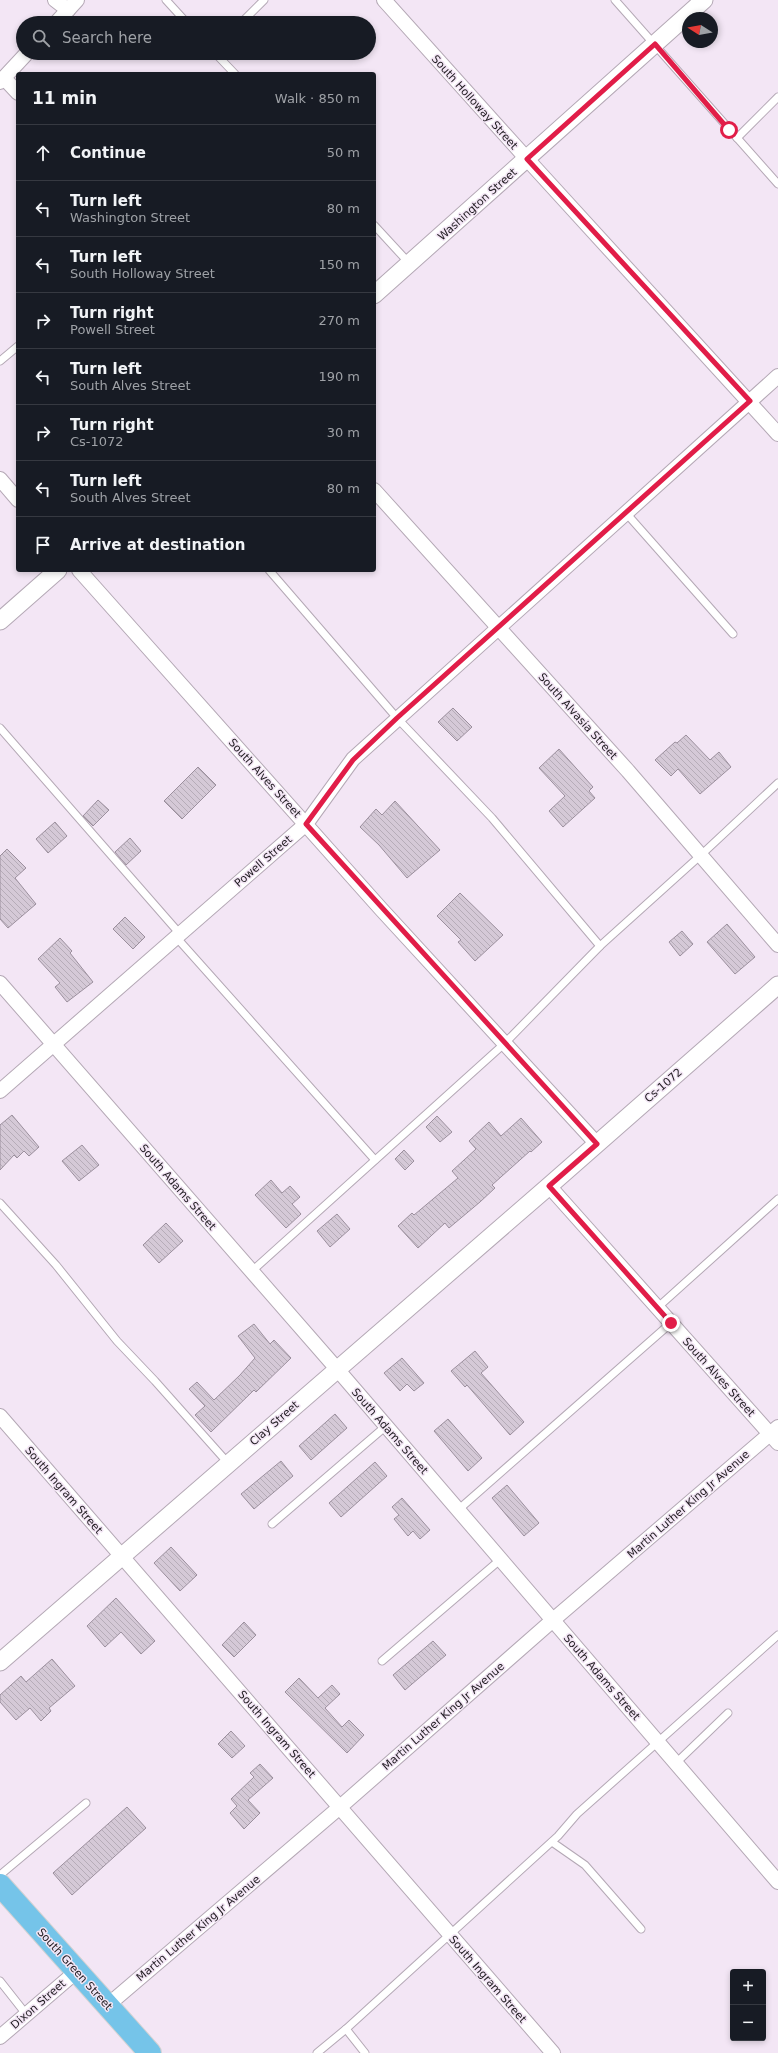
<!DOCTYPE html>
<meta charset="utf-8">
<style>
:root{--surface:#171b24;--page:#20242c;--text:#f1f3f6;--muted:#9ea1a6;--line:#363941}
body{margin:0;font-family:"DejaVu Sans",sans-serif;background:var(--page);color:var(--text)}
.controls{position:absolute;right:12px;bottom:12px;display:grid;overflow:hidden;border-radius:4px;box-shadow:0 2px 6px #0003}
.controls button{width:36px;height:36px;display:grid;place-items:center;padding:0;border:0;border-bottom:1px solid var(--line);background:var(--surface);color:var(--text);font:20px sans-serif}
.compass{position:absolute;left:682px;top:12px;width:36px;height:36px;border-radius:50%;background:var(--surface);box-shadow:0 2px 6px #0003;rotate:281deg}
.stop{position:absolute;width:12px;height:12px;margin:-9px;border:3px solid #e11d48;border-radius:50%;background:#fff}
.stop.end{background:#e11d48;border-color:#fff;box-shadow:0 1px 4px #0008}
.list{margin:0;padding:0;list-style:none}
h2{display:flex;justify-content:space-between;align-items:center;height:52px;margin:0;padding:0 16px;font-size:17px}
h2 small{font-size:13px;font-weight:400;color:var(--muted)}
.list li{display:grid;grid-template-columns:26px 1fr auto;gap:12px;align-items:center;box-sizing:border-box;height:56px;padding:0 16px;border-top:1px solid var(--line)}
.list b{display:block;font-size:15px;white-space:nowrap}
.list p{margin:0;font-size:13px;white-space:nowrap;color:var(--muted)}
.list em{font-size:13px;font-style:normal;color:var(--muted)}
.icon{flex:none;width:22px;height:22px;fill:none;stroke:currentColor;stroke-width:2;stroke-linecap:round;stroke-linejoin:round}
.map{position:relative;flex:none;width:778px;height:2053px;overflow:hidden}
.search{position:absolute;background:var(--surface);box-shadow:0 2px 6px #0003;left:16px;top:16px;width:360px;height:44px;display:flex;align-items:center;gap:10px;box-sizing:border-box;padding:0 14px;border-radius:22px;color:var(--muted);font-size:15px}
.panel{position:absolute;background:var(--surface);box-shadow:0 2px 6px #0003;left:16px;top:72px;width:360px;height:500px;border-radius:4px}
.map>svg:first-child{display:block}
</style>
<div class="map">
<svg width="778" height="2053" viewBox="0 0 778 2053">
<defs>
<pattern id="building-back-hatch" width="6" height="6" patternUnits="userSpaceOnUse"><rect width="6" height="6" fill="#d5c9d7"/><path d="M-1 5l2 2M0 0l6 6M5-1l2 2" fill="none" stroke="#b6acb8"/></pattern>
</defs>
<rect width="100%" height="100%" fill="#f3e6f5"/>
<g fill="url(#building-back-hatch)" stroke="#9b8f9d">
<polygon points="453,708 472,727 457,741 438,722"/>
<polygon points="686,735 710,760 719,752 731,767 700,794 678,769 671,776 655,760 675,742 677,743"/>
<polygon points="559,749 593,787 589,791 595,798 563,827 549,811 565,796 539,768"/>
<polygon points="198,767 216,785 182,819 164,801"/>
<polygon points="98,800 109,810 93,826 83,816"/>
<polygon points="395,801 440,850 407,878 379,845 360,827 376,809 382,815"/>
<polygon points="55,822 67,836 48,853 36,839"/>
<polygon points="130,838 141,851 126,865 115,852"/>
<polygon points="7,849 26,868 15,878 36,904 8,928 0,919 0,856"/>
<polygon points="460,893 503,935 475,961 458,942 461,940 437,916"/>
<polygon points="125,917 145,937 133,949 113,929"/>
<polygon points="727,924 755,957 735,974 707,942"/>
<polygon points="682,931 693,944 680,956 669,942"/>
<polygon points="60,938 72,951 70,953 93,982 67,1002 55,987 60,983 38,959"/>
<polygon points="12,1115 39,1147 29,1156 24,1151 17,1158 14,1155 0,1170 0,1125"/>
<polygon points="437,1116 452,1132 440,1142 426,1127"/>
<polygon points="521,1118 542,1142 531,1152 530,1151 492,1185 495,1188 480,1202 449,1228 445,1223 418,1248 398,1226 412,1213 414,1215 458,1178 452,1171 476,1149 469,1141 489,1122 501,1136"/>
<polygon points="82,1145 99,1165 79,1181 62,1161"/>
<polygon points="404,1150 414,1161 405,1170 395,1159"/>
<polygon points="271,1180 282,1193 290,1186 300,1197 292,1204 301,1214 286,1228 255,1195"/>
<polygon points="337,1214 350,1229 330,1247 317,1231"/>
<polygon points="166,1223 183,1241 159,1263 143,1245"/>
<polygon points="254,1324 270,1344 274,1340 291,1358 256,1392 254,1390 211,1432 195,1415 205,1406 189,1389 197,1382 214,1400 240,1375 255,1358 238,1336"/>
<polygon points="475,1351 488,1367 481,1373 524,1422 510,1435 467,1385 465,1387 451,1371"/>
<polygon points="402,1358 424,1383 414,1391 407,1384 400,1391 384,1373"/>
<polygon points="335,1414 347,1428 311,1460 299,1446"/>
<polygon points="448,1419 482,1458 468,1471 434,1431"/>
<polygon points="281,1461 293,1476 254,1509 241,1494"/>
<polygon points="375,1462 387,1476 341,1517 329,1503"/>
<polygon points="507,1485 539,1523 524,1536 492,1498"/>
<polygon points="402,1498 430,1530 420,1539 413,1531 408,1536 394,1519 399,1515 392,1507"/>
<polygon points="171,1547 197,1575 180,1591 154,1563"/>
<polygon points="116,1598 155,1641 141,1654 121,1632 105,1647 87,1626"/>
<polygon points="244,1622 256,1635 234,1657 222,1645"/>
<polygon points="433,1641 446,1655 405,1690 393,1675"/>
<polygon points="52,1659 75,1686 49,1708 51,1711 41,1721 30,1708 16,1720 0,1702 0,1695 21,1676 26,1682"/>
<polygon points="299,1678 318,1698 332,1685 340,1694 325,1708 342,1727 349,1720 364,1735 347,1753 285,1692"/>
<polygon points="231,1731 245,1746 232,1758 218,1744"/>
<polygon points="260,1764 273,1778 248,1800 260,1813 244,1829 230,1813 237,1806 231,1799 254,1777 250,1773"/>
<polygon points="127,1807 146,1828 72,1895 53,1873"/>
</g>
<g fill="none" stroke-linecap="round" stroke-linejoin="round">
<defs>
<g id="service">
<polyline points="166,0 187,23"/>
<polyline points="615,0 778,184"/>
<polyline points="241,23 264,0"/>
<polyline points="215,53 235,74"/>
<polyline points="737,138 778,97"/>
<polyline points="374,225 409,263"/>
<polyline points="0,361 18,346"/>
<polyline points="626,513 733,634"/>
<polyline points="269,570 397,718 492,818 600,946"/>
<polyline points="0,728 180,934"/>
<polyline points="176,937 375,1160"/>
<polyline points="0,1203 56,1265 117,1341 155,1381 228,1463"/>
<polyline points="252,1271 504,1044 600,946 701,855 778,783"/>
<polyline points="657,1308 778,1199"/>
<polyline points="458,1510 671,1323"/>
<polyline points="272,1524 386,1426"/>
<polyline points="382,1661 501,1559"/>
<polyline points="676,1763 728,1713"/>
<polyline points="552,1842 585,1865 641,1929"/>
<polyline points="0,1875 86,1803"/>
<polyline points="0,1981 26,2014"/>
<polyline points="346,2029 365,2053"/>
<polyline points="317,2053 346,2029 558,1836 577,1814 778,1635"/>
</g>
<g id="minor">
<polyline points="55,0 68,10"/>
<polyline points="384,0 527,159 778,434"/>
<polyline points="56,23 77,0"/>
<polyline points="4,78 18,93"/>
<polyline points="0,82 27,53"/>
<polyline points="0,479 18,500"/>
<polyline points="374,490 628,771 778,945"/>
<polyline points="79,570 381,909 597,1144"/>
<polyline points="0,983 337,1369 778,1882"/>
<polyline points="0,1091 306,824 353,759 778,376"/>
<polyline points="549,1186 778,1443"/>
<polyline points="0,1416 553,2053"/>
<polyline points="108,2005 340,1807 553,1620 778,1427"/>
<polyline points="0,2037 77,1971"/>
</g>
<g id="tertiary">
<polyline points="374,295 704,0"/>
<polyline points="0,621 58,570"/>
<polyline points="0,1662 549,1186 778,985"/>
</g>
<polyline id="primary" points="0,1885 150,2053"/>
</defs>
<use href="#service" stroke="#b4a8b5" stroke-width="9"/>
<use href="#minor" stroke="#b4a8b5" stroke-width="16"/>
<use href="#tertiary" stroke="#b4a8b5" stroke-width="19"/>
<use href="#primary" stroke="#d2d1d2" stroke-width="24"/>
<use href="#service" stroke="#fff" stroke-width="7"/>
<use href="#minor" stroke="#fff" stroke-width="14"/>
<use href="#tertiary" stroke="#fff" stroke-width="17"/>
<use href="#primary" stroke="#75c4e9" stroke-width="22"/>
</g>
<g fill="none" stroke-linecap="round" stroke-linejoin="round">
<polyline stroke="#e11d48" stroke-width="5" points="671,1323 549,1186 597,1144 306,824 353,760 397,718 750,401 527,159 655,44 729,130"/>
</g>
<g text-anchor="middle" stroke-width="3" stroke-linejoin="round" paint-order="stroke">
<g font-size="11" fill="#1e1a1f" stroke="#f3e6f5">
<text transform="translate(475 102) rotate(48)" y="4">South Holloway Street</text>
<text transform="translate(477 204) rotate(-42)" y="4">Washington Street</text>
<text transform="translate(578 716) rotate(48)" y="4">South Alvasia Street</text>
<text transform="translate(265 778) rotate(48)" y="4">South Alves Street</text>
<text transform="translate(263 861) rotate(-41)" y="4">Powell Street</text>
<text transform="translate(663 1085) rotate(-41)" y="4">Cs-1072</text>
<text transform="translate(178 1187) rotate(49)" y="4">South Adams Street</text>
<text transform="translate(719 1377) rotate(48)" y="4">South Alves Street</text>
<text transform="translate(274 1423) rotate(-41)" y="4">Clay Street</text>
<text transform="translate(390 1431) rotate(49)" y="4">South Adams Street</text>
<text transform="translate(64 1490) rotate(49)" y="4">South Ingram Street</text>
<text transform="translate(688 1504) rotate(-41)" y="4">Martin Luther King Jr Avenue</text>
<text transform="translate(602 1677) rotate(49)" y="4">South Adams Street</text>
<text transform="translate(443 1716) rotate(-41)" y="4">Martin Luther King Jr Avenue</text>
<text transform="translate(277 1734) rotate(49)" y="4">South Ingram Street</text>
<text transform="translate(198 1928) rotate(-40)" y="4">Martin Luther King Jr Avenue</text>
<text transform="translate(75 1969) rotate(48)" y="4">South Green Street</text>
<text transform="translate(488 1979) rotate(49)" y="4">South Ingram Street</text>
<text transform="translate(38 2004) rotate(-41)" y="4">Dixon Street</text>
</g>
</g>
</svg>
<div class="controls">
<button>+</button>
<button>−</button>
</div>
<svg class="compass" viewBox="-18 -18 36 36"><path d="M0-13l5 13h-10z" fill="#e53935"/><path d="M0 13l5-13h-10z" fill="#9ea1a6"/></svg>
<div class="stop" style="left:729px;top:130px"></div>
<div class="stop end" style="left:671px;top:1323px"></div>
<div class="search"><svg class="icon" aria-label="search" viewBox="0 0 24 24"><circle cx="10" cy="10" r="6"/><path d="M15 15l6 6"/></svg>Search here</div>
<section class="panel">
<h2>11 min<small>Walk · 850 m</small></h2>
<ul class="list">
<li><svg class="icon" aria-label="ahead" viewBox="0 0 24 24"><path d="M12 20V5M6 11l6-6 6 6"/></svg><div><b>Continue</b></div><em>50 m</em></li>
<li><svg class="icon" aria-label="left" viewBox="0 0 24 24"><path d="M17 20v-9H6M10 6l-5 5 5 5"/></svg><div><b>Turn left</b><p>Washington Street</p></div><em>80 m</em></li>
<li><svg class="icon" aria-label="left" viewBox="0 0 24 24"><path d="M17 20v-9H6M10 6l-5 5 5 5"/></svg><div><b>Turn left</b><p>South Holloway Street</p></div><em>150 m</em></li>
<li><svg class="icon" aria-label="right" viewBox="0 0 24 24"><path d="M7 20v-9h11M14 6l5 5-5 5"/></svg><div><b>Turn right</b><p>Powell Street</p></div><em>270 m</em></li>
<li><svg class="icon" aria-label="left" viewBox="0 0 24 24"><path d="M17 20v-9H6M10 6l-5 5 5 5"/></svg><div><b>Turn left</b><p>South Alves Street</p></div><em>190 m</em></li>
<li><svg class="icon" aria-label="right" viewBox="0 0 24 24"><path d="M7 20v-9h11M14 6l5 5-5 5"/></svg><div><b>Turn right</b><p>Cs-1072</p></div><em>30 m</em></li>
<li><svg class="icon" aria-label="left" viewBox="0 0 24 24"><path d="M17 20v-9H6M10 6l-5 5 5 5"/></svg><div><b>Turn left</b><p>South Alves Street</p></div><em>80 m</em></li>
<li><svg class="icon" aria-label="arrive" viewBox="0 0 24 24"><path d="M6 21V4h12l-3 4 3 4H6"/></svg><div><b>Arrive at destination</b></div></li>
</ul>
</section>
</div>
